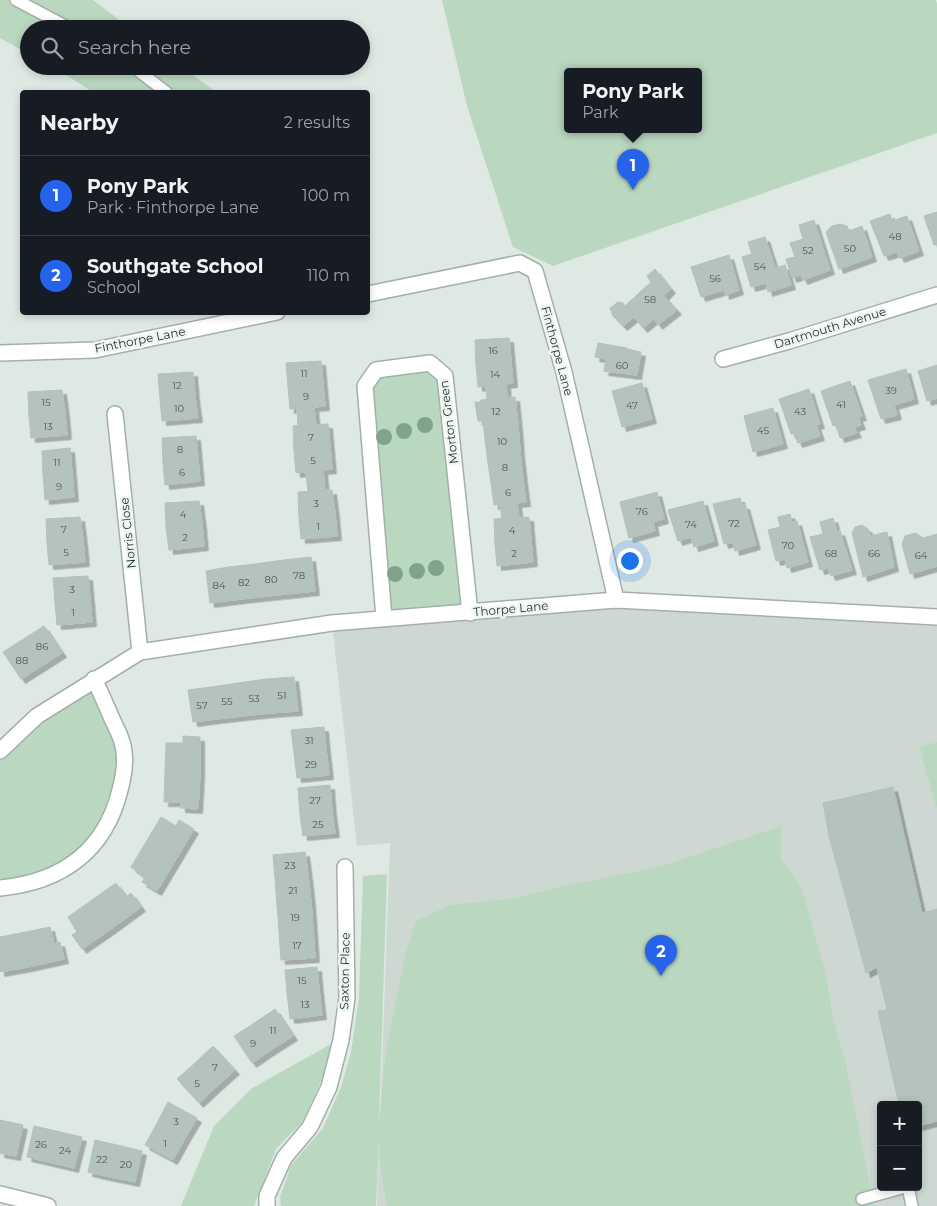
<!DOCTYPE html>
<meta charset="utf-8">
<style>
:root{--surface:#171b24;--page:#242831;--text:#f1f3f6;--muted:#9ea1a6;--line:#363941;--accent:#2563eb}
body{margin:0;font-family:Montserrat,sans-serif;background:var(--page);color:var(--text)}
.controls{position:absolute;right:15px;bottom:15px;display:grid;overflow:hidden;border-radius:5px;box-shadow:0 2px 8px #0003}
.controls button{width:45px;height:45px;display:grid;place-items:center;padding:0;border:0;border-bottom:1px solid var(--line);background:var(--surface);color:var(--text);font:25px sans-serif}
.you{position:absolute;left:629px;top:560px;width:18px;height:18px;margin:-12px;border:4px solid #fff;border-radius:50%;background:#1a73e8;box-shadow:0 0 0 8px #1a73e833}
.badge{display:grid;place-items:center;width:32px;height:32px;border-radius:50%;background:var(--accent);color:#fff;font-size:16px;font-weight:700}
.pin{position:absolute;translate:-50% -41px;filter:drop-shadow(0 1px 2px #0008)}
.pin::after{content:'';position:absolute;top:26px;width:18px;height:15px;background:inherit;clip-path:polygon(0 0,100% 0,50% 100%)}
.popup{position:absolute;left:564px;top:68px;width:138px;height:65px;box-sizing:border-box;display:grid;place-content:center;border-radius:5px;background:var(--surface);filter:drop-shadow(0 1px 4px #0005);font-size:16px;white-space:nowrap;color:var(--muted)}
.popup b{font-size:19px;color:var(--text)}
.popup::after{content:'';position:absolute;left:50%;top:100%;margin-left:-10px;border:10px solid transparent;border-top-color:var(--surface)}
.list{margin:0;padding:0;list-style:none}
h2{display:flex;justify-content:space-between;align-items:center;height:65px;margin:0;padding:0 20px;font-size:21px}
h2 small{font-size:16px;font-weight:400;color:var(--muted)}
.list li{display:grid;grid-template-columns:32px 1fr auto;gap:15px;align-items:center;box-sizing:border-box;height:80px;padding:0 20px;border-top:1px solid var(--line)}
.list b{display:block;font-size:19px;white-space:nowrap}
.list p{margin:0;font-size:16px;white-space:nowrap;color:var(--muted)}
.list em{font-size:16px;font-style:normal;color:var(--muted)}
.icon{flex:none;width:28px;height:28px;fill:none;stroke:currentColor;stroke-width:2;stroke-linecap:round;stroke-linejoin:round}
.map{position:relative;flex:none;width:937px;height:1206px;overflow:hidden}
.search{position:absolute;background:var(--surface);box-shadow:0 2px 8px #0003;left:20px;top:20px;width:350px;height:55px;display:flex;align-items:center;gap:12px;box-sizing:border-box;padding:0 18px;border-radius:28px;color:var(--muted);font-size:19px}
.panel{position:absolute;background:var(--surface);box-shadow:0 2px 8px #0003;left:20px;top:90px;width:350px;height:225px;border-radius:5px}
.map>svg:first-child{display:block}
</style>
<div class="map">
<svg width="937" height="1206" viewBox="0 0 937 1206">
<defs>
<filter id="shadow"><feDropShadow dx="4.5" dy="4.5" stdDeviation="0" flood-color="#0004"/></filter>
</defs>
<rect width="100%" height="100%" fill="#dfe9e4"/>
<path fill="#ced8d3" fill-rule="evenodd" d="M616 600 937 617V1206H377L390 843 357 846 332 623ZM881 1105H918V1187H881Z"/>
<g fill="#bad8c0" fill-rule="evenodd">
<polygon points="0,0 93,0 131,29 29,29 29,54 0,38"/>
<path d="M442 0H935L937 3V133L553 266 513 247 467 106ZM568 71H698V129H568Z"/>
<polygon points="52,66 181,66 216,92 93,92"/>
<polygon points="430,363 445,376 470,613 384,618 365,386 376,370"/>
<polygon points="94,679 123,742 116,808 78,861 0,888 0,751"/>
<polygon points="937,742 937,809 919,747"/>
<polygon points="781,826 781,859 802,889 826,974 833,1018 846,1065 874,1206 387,1206 380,1164 379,1143 376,1206 281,1206 280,1197 291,1165 323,1128 341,1087 351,1052 359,998 363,876 387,874 379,1122 386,1050 405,955 416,921 450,905 517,898 555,888 660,867"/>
<polygon points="331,1044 322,1079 303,1121 276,1149 254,1206 181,1206 214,1126 252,1088"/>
</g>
<g fill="#b5c3bd" stroke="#b2c1ba" filter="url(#shadow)">
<polygon points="937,212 937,244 934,245 924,216"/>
<polygon points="890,214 892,221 907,216 919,251 900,258 897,252 884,256 870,221"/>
<polygon points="814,220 830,270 803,280 801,275 792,278 786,259 795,257 790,243 803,239 799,225"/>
<polygon points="840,224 847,226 849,231 862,226 872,257 839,269 826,232 832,226"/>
<polygon points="765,237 775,268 785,265 791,285 768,292 766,283 751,287 742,257 752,254 748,242"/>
<polygon points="729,255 739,290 725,295 724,290 701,297 691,267"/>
<polygon points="655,269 671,289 664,296 677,310 658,325 654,319 643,328 634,317 623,326 613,316 610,308 618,302 623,303 625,306 651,282 647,276"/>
<polygon points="509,338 511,361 476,364 475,340"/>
<polygon points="598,343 627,348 627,349 641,352 637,375 604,371 606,359 595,357"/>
<polygon points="321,361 323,384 288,387 286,363"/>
<polygon points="511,361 513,383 478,387 476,364"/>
<polygon points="937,365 937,398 927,401 918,371"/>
<polygon points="906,369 914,399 894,405 897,415 881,419 868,380"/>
<polygon points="193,372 195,396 160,399 158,374"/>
<polygon points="850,381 862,416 858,417 861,425 854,427 857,433 840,438 836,425 833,426 821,391"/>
<polygon points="642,383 652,419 622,427 612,391"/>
<polygon points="323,384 325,406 290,409 288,387"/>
<polygon points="506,384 507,397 487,399 486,386"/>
<polygon points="809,389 820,424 816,425 820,436 798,443 794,433 791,434 779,399"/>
<polygon points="62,390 65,413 29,416 28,392"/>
<polygon points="195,396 198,418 162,421 160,399"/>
<polygon points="515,397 518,425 484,430 483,421 478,421 475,402 481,402 481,400"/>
<polygon points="314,407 316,425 298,426 297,408"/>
<polygon points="773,408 783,444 753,452 744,416"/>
<polygon points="65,413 67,435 31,438 29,416"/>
<polygon points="328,424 330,447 294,451 293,426"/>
<polygon points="518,425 520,452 487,456 484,430"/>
<polygon points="196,436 198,459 163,463 162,438"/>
<polygon points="330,447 332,469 296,473 294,451"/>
<polygon points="70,448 72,473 43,475 42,451"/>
<polygon points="520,452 523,479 491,483 487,456"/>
<polygon points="198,459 200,481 165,485 163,463"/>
<polygon points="323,470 325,491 308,492 306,472"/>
<polygon points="72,473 74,497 45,500 43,475"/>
<polygon points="523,479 526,502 494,505 491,483"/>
<polygon points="332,490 335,513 299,517 298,492"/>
<polygon points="657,492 664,519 653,522 655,531 629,538 620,502"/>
<polygon points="740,498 742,505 745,505 756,545 735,551 733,542 724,544 713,504"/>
<polygon points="199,501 202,524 166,528 165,503"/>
<polygon points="703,501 714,541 694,547 691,537 678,541 668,510"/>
<polygon points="517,502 519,518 502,519 500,504"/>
<polygon points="335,513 337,536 301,539 299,517"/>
<polygon points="790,514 792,523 797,521 808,562 787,568 785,559 776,561 768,530 780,527 778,517"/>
<polygon points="80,517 83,540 47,543 46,519"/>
<polygon points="529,517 531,540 495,544 494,519"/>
<polygon points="833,518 837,532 840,531 852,570 831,576 828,568 820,570 810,537 823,534 820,522"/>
<polygon points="202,524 204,546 169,550 166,528"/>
<polygon points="862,525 868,529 870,536 887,532 894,567 863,577 852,533 855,527"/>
<polygon points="916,533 923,538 937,534 937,566 910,574 902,544 905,536"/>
<polygon points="83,540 85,562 49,565 47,543"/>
<polygon points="531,540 533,562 497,566 495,544"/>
<polygon points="311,557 315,591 287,594 284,560"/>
<polygon points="284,560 287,594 259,597 255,564"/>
<polygon points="255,564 259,597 233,600 228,567"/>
<polygon points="228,567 233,600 210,603 206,571"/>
<polygon points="88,576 90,599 55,603 53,578"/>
<polygon points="90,599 92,622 57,625 55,603"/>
<polygon points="44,626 62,653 40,667 22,640"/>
<polygon points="22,640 40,667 21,679 3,652"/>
<polygon points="294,677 298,711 270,713 266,679"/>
<polygon points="266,679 270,713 242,716 238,683"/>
<polygon points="238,683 242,716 216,719 211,687"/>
<polygon points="211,687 216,719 193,722 188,690"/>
<polygon points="324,727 326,749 294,753 291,730"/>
<polygon points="183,736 200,737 200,774 165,772 166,743 183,743"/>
<polygon points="326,749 329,775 297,778 294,753"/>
<polygon points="165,772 200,774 198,809 181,808 181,802 164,802"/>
<polygon points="330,785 332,811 300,814 298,788"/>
<polygon points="893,787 922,913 937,909 937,1121 918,1126 918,1105 899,1105 878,1011 887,1010 877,967 866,973 829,836 823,803"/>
<polygon points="332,811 335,833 303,836 300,814"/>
<polygon points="161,817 176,826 179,820 194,829 175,861 146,842"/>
<polygon points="146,842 175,861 157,891 142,882 145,877 131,867"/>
<polygon points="305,852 308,875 275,878 273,855"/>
<polygon points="308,875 311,902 277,905 275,878"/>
<polygon points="116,883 126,897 131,893 141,907 111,929 92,900"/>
<polygon points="92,900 111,929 82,949 72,935 77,932 68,917"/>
<polygon points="311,902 313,930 279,932 277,905"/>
<polygon points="50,927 54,944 60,942 64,959 28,967 21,933"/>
<polygon points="313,930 315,958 281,960 279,932"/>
<polygon points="21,933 28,967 0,972 0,937"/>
<polygon points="317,967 319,989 287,993 285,970"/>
<polygon points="319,989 322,1015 290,1019 287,993"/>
<polygon points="275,1009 293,1036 271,1050 253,1024"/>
<polygon points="253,1024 271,1050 252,1063 234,1036"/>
<polygon points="213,1046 235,1070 216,1087 194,1064"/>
<polygon points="194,1064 216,1087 199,1103 177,1079"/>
<polygon points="168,1102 197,1118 184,1140 156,1125"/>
<polygon points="0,1120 23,1125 16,1156 0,1153"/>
<polygon points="156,1125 184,1140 173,1160 145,1145"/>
<polygon points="34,1126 56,1131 49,1162 27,1157"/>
<polygon points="56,1131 82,1137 74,1168 49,1162"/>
<polygon points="95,1140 117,1145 110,1177 88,1172"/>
<polygon points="117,1145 142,1151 135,1182 110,1177"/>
</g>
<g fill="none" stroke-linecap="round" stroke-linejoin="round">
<defs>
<g id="lane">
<polyline points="16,0 71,29"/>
<polyline points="132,66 166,92"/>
<polyline points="908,1187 912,1206"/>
<polyline points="862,1199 905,1187"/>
</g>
<g id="street">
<polyline points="368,294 520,263 535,271 564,372 616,600"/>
<polyline points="0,353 95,350 277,312"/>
<polyline points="723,359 789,341 937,295"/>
<polyline points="115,414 140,652"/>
<polyline points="384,618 365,386 376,370 430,363 445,376 470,613"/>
<polyline points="0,751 37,716 140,652 332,623 616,600 937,617"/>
<path d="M0 888C62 882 105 851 120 790 124 775 127 757 122 742 120 735 116 727 113 721 107 707 101 693 94 679"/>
<polyline points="0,1194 48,1206"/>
<polyline points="267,1206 267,1196 284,1158 310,1127 329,1087 341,1040 347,998 345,867"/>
</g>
</defs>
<use href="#lane" stroke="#a3b0aa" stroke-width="14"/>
<use href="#street" stroke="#a3b0aa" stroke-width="18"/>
<use href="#lane" stroke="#fff" stroke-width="11"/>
<use href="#street" stroke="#fff" stroke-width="15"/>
</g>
<g fill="#7fa38b">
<circle cx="425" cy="425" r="8"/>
<circle cx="404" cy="431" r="8"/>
<circle cx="384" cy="437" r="8"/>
<circle cx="436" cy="568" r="8"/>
<circle cx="417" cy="571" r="8"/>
<circle cx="395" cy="574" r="8"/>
</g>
<g text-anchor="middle" stroke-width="5" stroke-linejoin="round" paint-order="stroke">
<g font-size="10" fill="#475a53">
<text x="895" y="240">48</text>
<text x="850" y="252">50</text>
<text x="808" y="254">52</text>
<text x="760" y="270">54</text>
<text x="715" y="282">56</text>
<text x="650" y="303">58</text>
<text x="493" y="354">16</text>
<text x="622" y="369">60</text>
<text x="304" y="377">11</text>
<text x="495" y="378">14</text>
<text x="177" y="389">12</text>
<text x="891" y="394">39</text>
<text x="306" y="400">9</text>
<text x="46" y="406">15</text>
<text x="841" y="408">41</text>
<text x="632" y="409">47</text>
<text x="179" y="412">10</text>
<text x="496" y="415">12</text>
<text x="800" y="415">43</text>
<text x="48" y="430">13</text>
<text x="763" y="434">45</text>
<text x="311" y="441">7</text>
<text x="502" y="445">10</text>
<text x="180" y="453">8</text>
<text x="313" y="464">5</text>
<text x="57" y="466">11</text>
<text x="505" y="471">8</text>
<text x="182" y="476">6</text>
<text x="59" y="490">9</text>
<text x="508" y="496">6</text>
<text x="316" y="507">3</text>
<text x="642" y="515">76</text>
<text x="183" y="518">4</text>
<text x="734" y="527">72</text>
<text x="691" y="528">74</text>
<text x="318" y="530">1</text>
<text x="64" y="533">7</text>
<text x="512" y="534">4</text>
<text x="185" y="541">2</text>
<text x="788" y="549">70</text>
<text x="66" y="556">5</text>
<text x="514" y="557">2</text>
<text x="831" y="557">68</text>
<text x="874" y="557">66</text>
<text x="921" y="559">64</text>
<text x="299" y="579">78</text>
<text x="271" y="583">80</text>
<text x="244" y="586">82</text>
<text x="219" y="589">84</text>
<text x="72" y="593">3</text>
<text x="73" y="616">1</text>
<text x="42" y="650">86</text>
<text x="22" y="664">88</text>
<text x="282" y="699">51</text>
<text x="254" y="702">53</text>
<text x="227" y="705">55</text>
<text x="202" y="709">57</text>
<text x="309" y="744">31</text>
<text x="311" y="768">29</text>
<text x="315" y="804">27</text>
<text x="318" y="828">25</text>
<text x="290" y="869">23</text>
<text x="293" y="894">21</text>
<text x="295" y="921">19</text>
<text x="297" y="949">17</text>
<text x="302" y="984">15</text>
<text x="305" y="1008">13</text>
<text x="273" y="1034">11</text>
<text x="253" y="1047">9</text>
<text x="215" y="1071">7</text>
<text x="197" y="1087">5</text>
<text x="176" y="1125">3</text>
<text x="165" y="1147">1</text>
<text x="41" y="1148">26</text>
<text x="65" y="1154">24</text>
<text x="102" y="1163">22</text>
<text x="126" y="1168">20</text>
</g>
<g font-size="12" fill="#223730" stroke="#eff6f2">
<text transform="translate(830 328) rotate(-17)" y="4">Dartmouth Avenue</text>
<text transform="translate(140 340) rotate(-11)" y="4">Finthorpe Lane</text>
<text transform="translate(557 351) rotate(75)" y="4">Finthorpe Lane</text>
<text transform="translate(449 422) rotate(-97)" y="4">Morton Green</text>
<text transform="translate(128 533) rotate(-96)" y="4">Norris Close</text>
<text transform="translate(511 609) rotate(-5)" y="4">Thorpe Lane</text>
<text transform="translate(345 971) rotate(-89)" y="4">Saxton Place</text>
</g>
</g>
</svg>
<div class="controls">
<button>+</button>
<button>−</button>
</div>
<div class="you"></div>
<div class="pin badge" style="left:633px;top:190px">1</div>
<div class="popup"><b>Pony Park</b>Park</div>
<div class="pin badge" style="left:661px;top:976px">2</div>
<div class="search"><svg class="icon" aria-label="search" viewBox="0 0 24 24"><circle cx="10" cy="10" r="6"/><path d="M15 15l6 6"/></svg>Search here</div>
<section class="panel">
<h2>Nearby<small>2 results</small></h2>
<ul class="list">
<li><span class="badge">1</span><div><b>Pony Park</b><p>Park · Finthorpe Lane</p></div><em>100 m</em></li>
<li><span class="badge">2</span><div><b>Southgate School</b><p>School</p></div><em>110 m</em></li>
</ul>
</section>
</div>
